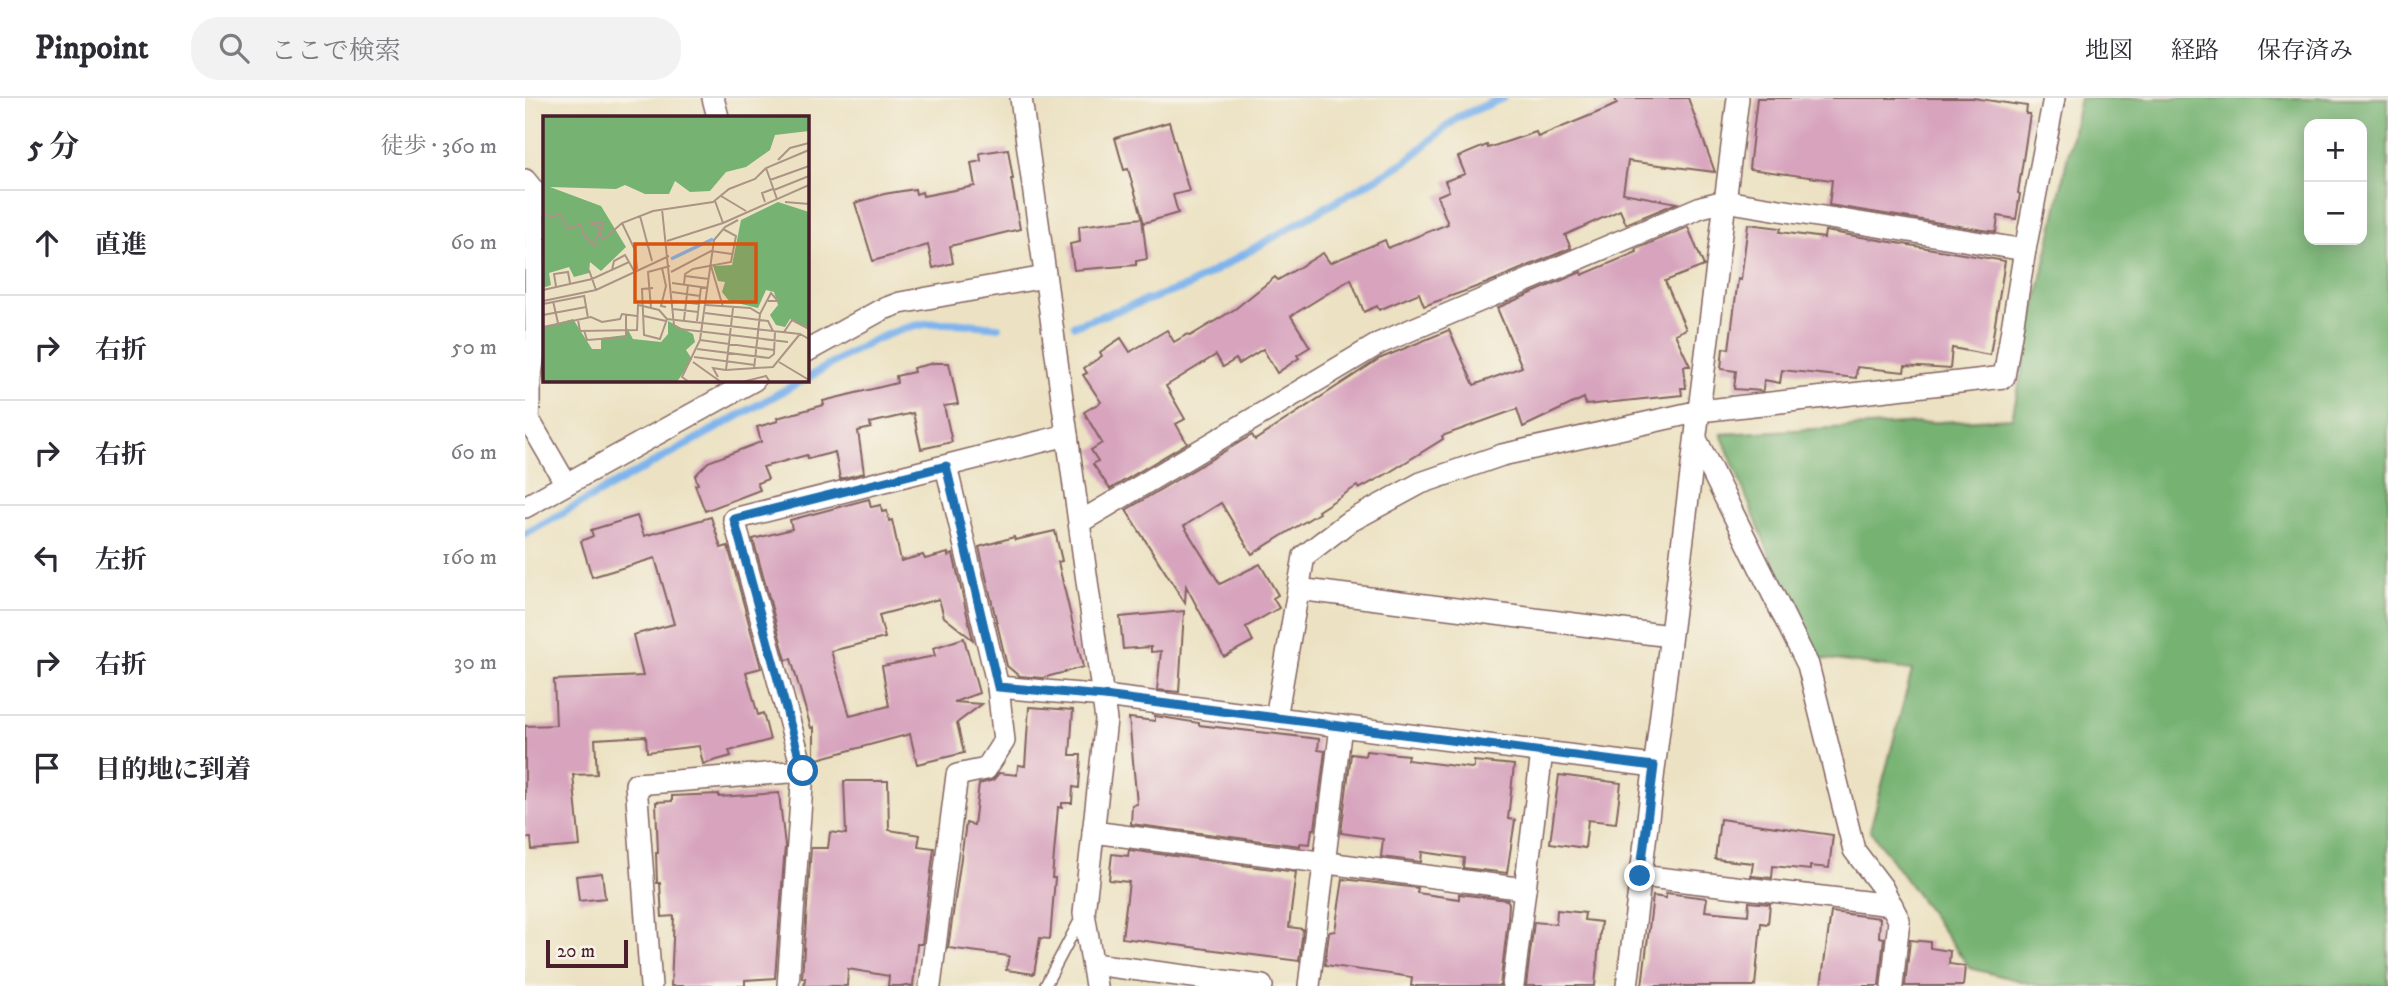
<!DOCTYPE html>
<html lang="ja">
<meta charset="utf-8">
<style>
:root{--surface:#fff;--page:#f2f2f3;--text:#2b2b33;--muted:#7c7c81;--line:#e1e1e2}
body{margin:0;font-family:"IM FELL DW Pica","Noto Serif JP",serif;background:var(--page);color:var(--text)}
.controls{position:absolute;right:21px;top:21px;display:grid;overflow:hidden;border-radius:14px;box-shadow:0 4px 18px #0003}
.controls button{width:63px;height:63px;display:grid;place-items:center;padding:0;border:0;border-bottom:2px solid var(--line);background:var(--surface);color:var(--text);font:35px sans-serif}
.scale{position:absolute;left:21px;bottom:18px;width:82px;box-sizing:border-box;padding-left:7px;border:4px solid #4a1f2b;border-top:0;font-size:19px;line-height:24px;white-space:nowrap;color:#4a1f2b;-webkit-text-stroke:5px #f7f3e8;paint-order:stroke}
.stop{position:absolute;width:21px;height:21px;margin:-16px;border:5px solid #1f6fb2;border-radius:50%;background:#fff}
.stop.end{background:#1f6fb2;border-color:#fff;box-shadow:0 2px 7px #0008}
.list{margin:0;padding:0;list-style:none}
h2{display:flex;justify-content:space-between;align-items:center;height:91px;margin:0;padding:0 28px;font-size:30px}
h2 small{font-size:23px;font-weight:400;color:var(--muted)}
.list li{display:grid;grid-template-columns:46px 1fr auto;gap:21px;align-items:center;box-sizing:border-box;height:105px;padding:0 28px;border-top:2px solid var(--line)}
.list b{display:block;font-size:26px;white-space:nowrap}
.list em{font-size:23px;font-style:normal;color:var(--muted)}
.icon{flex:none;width:38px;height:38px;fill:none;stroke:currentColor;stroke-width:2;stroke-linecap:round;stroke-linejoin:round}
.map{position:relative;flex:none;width:1863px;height:888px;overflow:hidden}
header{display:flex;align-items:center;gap:42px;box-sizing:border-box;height:98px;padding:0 35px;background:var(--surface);border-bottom:2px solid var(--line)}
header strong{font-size:33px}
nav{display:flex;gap:38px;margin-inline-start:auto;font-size:24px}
.search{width:490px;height:63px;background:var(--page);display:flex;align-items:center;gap:18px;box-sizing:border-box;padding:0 24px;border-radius:28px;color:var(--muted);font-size:26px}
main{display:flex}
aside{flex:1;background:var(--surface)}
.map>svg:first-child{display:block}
</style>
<header>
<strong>Pinpoint</strong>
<div class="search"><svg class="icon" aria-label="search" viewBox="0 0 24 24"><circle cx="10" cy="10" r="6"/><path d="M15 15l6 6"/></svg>ここで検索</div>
<nav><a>地図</a><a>経路</a><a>保存済み</a></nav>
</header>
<main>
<aside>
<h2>5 分<small>徒歩 · 360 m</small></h2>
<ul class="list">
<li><svg class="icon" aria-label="ahead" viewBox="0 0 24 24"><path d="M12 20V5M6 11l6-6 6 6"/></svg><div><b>直進</b></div><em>60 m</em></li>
<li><svg class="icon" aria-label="right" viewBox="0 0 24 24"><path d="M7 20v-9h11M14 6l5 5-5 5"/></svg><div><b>右折</b></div><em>50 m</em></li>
<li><svg class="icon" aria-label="right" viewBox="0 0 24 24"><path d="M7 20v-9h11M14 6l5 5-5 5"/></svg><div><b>右折</b></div><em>60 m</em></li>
<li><svg class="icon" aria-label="left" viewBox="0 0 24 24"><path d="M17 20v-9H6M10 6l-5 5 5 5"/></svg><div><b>左折</b></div><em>160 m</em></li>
<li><svg class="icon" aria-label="right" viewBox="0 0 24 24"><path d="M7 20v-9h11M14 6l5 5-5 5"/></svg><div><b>右折</b></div><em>30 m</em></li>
<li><svg class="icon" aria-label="arrive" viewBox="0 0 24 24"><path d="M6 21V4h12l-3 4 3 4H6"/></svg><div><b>目的地に到着</b></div></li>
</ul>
</aside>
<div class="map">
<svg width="1863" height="888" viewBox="0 0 1863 888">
<rect width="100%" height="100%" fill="#f7f3e8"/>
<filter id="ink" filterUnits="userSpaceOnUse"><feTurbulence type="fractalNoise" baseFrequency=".0143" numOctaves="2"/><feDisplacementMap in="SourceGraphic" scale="14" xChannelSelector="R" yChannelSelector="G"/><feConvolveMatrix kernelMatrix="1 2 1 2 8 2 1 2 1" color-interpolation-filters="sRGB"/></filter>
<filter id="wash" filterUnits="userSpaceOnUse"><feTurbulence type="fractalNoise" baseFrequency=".00686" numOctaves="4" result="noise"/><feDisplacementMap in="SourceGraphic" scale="28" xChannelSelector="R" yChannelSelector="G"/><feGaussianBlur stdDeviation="1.57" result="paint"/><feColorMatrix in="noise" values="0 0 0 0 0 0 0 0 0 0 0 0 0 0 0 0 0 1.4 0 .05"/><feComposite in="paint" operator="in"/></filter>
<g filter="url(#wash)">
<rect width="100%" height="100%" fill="#ece2c3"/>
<path fill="#76b272" stroke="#60684e" stroke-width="2" fill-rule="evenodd" d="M1555 0H1863V888H1515L1445 870 1345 732 1387 572 1286 559 1196 336 1487 320ZM1784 26H1837V142H1784Z"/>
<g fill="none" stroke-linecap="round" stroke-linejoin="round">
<g stroke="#7eb4ec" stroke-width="8">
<polyline points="550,227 663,188 880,64 933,19 978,0"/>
<path d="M282 280C319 259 359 231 401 226 424 223 450 227 473 229"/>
<polyline points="0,436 278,282"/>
</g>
</g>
<g id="blocks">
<g fill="#d7a3bd">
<polygon points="1090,0 1163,0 1190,74 1103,63 1098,95 1152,105 1101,126 1095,112 1040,137 1046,150 962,185 899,208 894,195 854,212 852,208 839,214 826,181 766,218 785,249 772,257 774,260 752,275 738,251 714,266 711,261 698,269 691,257 641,288 660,321 651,326 662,345 585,391 568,366 573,363 566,352 577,345 559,314 576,304 558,277 562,275 559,270 577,258 575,254 596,240 605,254 642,232 649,244 663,236 665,238 710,211 750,179 753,182 798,155 805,165 860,142 863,150 923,126 912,98 924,93 920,83 940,76 933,59 962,47 963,50 1011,34 1013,39 1081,11 1092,6"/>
<polygon points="1232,0 1448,0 1502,8 1501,16 1505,16 1493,95 1495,96 1491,121 1473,118 1471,134 1304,107 1307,82 1224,71"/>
<polygon points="644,24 664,93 648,97 653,115 619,125 603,71 599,72 590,40"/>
<polygon points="483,51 488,81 486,81 495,131 425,148 428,165 408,170 403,147 348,163 330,105 359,96 390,91 391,96 397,94 398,98 450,88 446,65 456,63 455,55"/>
<polygon points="617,120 622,161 611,163 611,167 549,172 545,146 555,144 554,128"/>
<polygon points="1223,126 1256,130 1255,134 1299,140 1300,133 1480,163 1465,257 1427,250 1425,271 1380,268 1379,274 1332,269 1331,280 1257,272 1255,285 1239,282 1238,293 1209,291 1211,273 1196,271 1198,250 1204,251 1213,181 1216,182"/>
<polygon points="1163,129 1179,168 1140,183 1161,231 1150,236 1165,268 1159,268 1161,290 1156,290 1157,297 1061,307 1059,300 998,329 992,311 917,338 918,341 860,377 834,391 832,388 793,413 794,415 727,456 696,405 659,428 695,486 735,466 753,497 748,500 754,510 721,529 728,543 699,559 661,488 660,505 601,412 727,337 730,342 854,261 924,232 949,287 997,269 972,210 1056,174 1057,177 1112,154 1111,151"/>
<polygon points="409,265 424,265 433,306 419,308 427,344 396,351 388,315 345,325 346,330 333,333 339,375 315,381 310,354 283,361 282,357 238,369 243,381 232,385 235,392 180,413 170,387 173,386 170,378 183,364 236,344 232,329 253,323 252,320 299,307 298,303 372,285 371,278 389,274 388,270"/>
<polygon points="344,401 346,409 356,407 357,414 362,413 364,423 367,422 376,463 398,457 400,461 423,455 423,458 428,456 448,542 419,519 414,501 354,517 360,540 306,553 325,618 364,608 357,568 410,558 408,550 439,540 454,595 429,604 457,606 432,625 439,655 392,666 385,636 289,662 289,629 286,630 266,561 261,562 228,441 267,431 265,422"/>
<polygon points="112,418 119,438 186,419 196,450 203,448 236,570 221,574 233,617 238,615 245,642 204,653 206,658 178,666 174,648 122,654 121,638 70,641 72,676 48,677 55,748 7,752 6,740 0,740 0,628 31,627 29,582 118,578 108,537 149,526 130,460 67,479 56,443 68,438 66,432"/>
<polygon points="530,433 537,463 533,464 558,569 518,580 494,578 482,568 454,449 489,439 490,442"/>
<polygon points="659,513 654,594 632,592 636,553 626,554 626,549 598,551 595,519"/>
<polygon points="504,609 548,612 545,657 556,657 554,690 548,689 547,705 537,705 537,710 533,709 527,780 530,780 525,841 515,840 509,876 481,872 484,858 423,850 441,725 449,727 454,686 468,682 474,675 492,677 493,667 500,668"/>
<polygon points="630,618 674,625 674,627 794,641 793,652 800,653 790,731 787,731 785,746 775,745 775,748 606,726 607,707 612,706 604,620 630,623"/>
<polygon points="841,653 883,657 882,662 946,670 949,669 949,663 989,667 983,721 990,722 982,775 938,770 939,760 897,754 896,764 856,759 858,741 816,735 826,656 840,658"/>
<polygon points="1034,677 1096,685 1091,725 1063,722 1060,750 1025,745"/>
<polygon points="319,683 363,683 364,732 395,737 393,748 409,750 397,846 392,846 388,888 363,888 364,878 323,871 322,888 279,888 280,880 277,880 286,750 303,750 305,734 321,736"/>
<polygon points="254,695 260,748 250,880 220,882 220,888 146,888 149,818 137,819 135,785 132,785 131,755 133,755 131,704 147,703 147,698 194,696 194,699"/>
<polygon points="1195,721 1308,737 1304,770 1285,768 1285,772 1248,768 1247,780 1226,778 1228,765 1190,761"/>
<polygon points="604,752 771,774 764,829 778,831 774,863 597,840 604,784 584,782 587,756 603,758"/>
<polygon points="77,775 80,800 54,803 51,778"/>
<polygon points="818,781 893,790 892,795 934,801 934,796 982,802 984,805 983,822 975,888 886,888 887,879 800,867 804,834 810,833"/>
<polygon points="1141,795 1182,800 1180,813 1223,817 1224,804 1245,806 1243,826 1236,825 1230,888 1117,888 1128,798 1141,800"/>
<polygon points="1032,812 1060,815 1059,822 1076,824 1070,888 1001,888 1009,824 1031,826"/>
<polygon points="1306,814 1355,820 1354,839 1359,840 1354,888 1296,888"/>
<polygon points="1385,842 1405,844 1405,850 1425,853 1424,866 1440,868 1438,888 1380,888"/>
</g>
</g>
</g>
<g filter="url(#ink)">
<use href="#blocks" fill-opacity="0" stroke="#836360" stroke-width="2"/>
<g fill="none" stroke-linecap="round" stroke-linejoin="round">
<defs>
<polyline id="service" points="520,888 557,818"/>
<g id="minor">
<polyline points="188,0 193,19"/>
<polyline points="496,0 581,622 559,815 571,888"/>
<polyline points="0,82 9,93 11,241 4,292 4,322 41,386"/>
<polyline points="282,253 356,212 375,205 520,179"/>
<polyline points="1171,341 1283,567 1329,752 1357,789 1374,822 1367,888"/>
<polyline points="0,409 229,282"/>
<polyline points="555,424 855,245 1176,109 1200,103 1500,152"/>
<polyline points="773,491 1145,538"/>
<polyline points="473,589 579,598 1129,668"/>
<polyline points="751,620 779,458 822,425 896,385 977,357 1175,313 1479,279 1500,152 1529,0"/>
<polyline points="568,734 1000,791"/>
<polyline points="1115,778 1367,807"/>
<polyline points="568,866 737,888"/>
<polyline points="126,888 111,686 278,673"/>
<polyline points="263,888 278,673 209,421 542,337"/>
<polyline points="405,888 432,677 461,671 479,643 473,589 421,368"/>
<polyline points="784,888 816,628"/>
<polyline points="988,888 1017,654"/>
<polyline points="1102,888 1213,0"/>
</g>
</defs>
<use href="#service" stroke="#836360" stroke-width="13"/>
<use href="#minor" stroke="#836360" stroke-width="24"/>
<use href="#service" stroke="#fff" stroke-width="10"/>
<use href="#minor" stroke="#fff" stroke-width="21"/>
</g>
</g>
<g fill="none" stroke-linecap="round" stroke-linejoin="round" filter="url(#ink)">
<polyline stroke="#1f6fb2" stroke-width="9" points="278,673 209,421 421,368 473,589 579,598 1129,668 1115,778"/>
</g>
<g transform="translate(18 18)">
<rect width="266" height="266" fill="#ece2c3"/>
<path d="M0 0H266V15L232 19 227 34 203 51 183 56 167 75 147 76 132 65 126 78H102L82 69 73 73 7 71 58 90 83 131 58 155 47 146 46 157 31 161 26 151 6 157 8 169 0 172ZM235 86 266 96V212L247 203 242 211 233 209 227 199 235 189 231 176 223 174 215 192 186 185 179 176 182 166 175 165 170 150 189 149 198 104ZM30 203 49 233H58V222L83 219 84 212 90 223 118 226 125 218V205L150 218 152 226 143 234 149 243 134 266H0V211Z" fill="#76b272"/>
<path fill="none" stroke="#7eb4ec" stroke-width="3.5" d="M128 143 170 123"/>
<path fill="none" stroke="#ab9486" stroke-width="2" d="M235 44 247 32 266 27M223 52 234 83M227 64 266 50M231 74 266 60M178 80 203 95M172 85 180 107M222 86 219 77 230 73M242 86 266 88M119 93 131 209 137 213 245 226M0 95 8 101 18 98 24 113 38 108 40 118 52 130 57 111 46 107H60L57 121 61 123 79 107 110 95 170 86 186 73 212 63 223 52 266 34M97 100 109 145M79 107 92 134 94 153M124 125 180 107 266 69M168 150 180 191M119 152 123 170 118 190 123 191M46 154 53 174M69 154 71 145 82 139 86 146M128 156 168 135 189 138M142 160 166 163M129 167 165 172M141 169 142 158 150 153 188 146 193 120 180 113M13 170 11 158 25 156 27 167M110 172 99 173 101 219 117 223 124 203M0 174 49 163 86 146 91 155M129 176 157 180M41 179 45 202M0 185 53 174 126 140M10 185 15 207M129 185 156 188M0 188 41 180M163 189 207 192 217 198 211 253M100 190 116 194 124 203M108 192 105 156 127 150M190 192 183 254 230 251 257 218M130 193 155 196M162 197 225 205 230 215M217 198 228 177 235 185H225M0 199 43 191M101 200 123 205M124 203 257 218 266 223M35 204 37 215 94 214 95 189 100 190M141 204 145 169M154 205 158 171M0 211 48 201 59 206 77 203 79 198 94 200M41 214 44 224 83 221V199M241 216 249 204 266 213M157 224 231 234M154 233 226 242 231 238 232 215M151 241 212 249M150 246 178 266M236 246 266 264M175 261 170 252 183 254M146 266 139 261 157 224 171 124 182 111 195 104M199 266 223 260 227 266"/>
<path fill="#d8530f" fill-opacity="0.15" stroke="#d8530f" stroke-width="3.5" d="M92 128H213V186H92Z"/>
<rect width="266" height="266" fill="none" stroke="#4a1f2b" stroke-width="3.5"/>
</g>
</svg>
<div class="controls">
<button>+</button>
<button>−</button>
</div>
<div class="scale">20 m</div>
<div class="stop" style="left:278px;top:673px"></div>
<div class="stop end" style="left:1115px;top:778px"></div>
</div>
</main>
